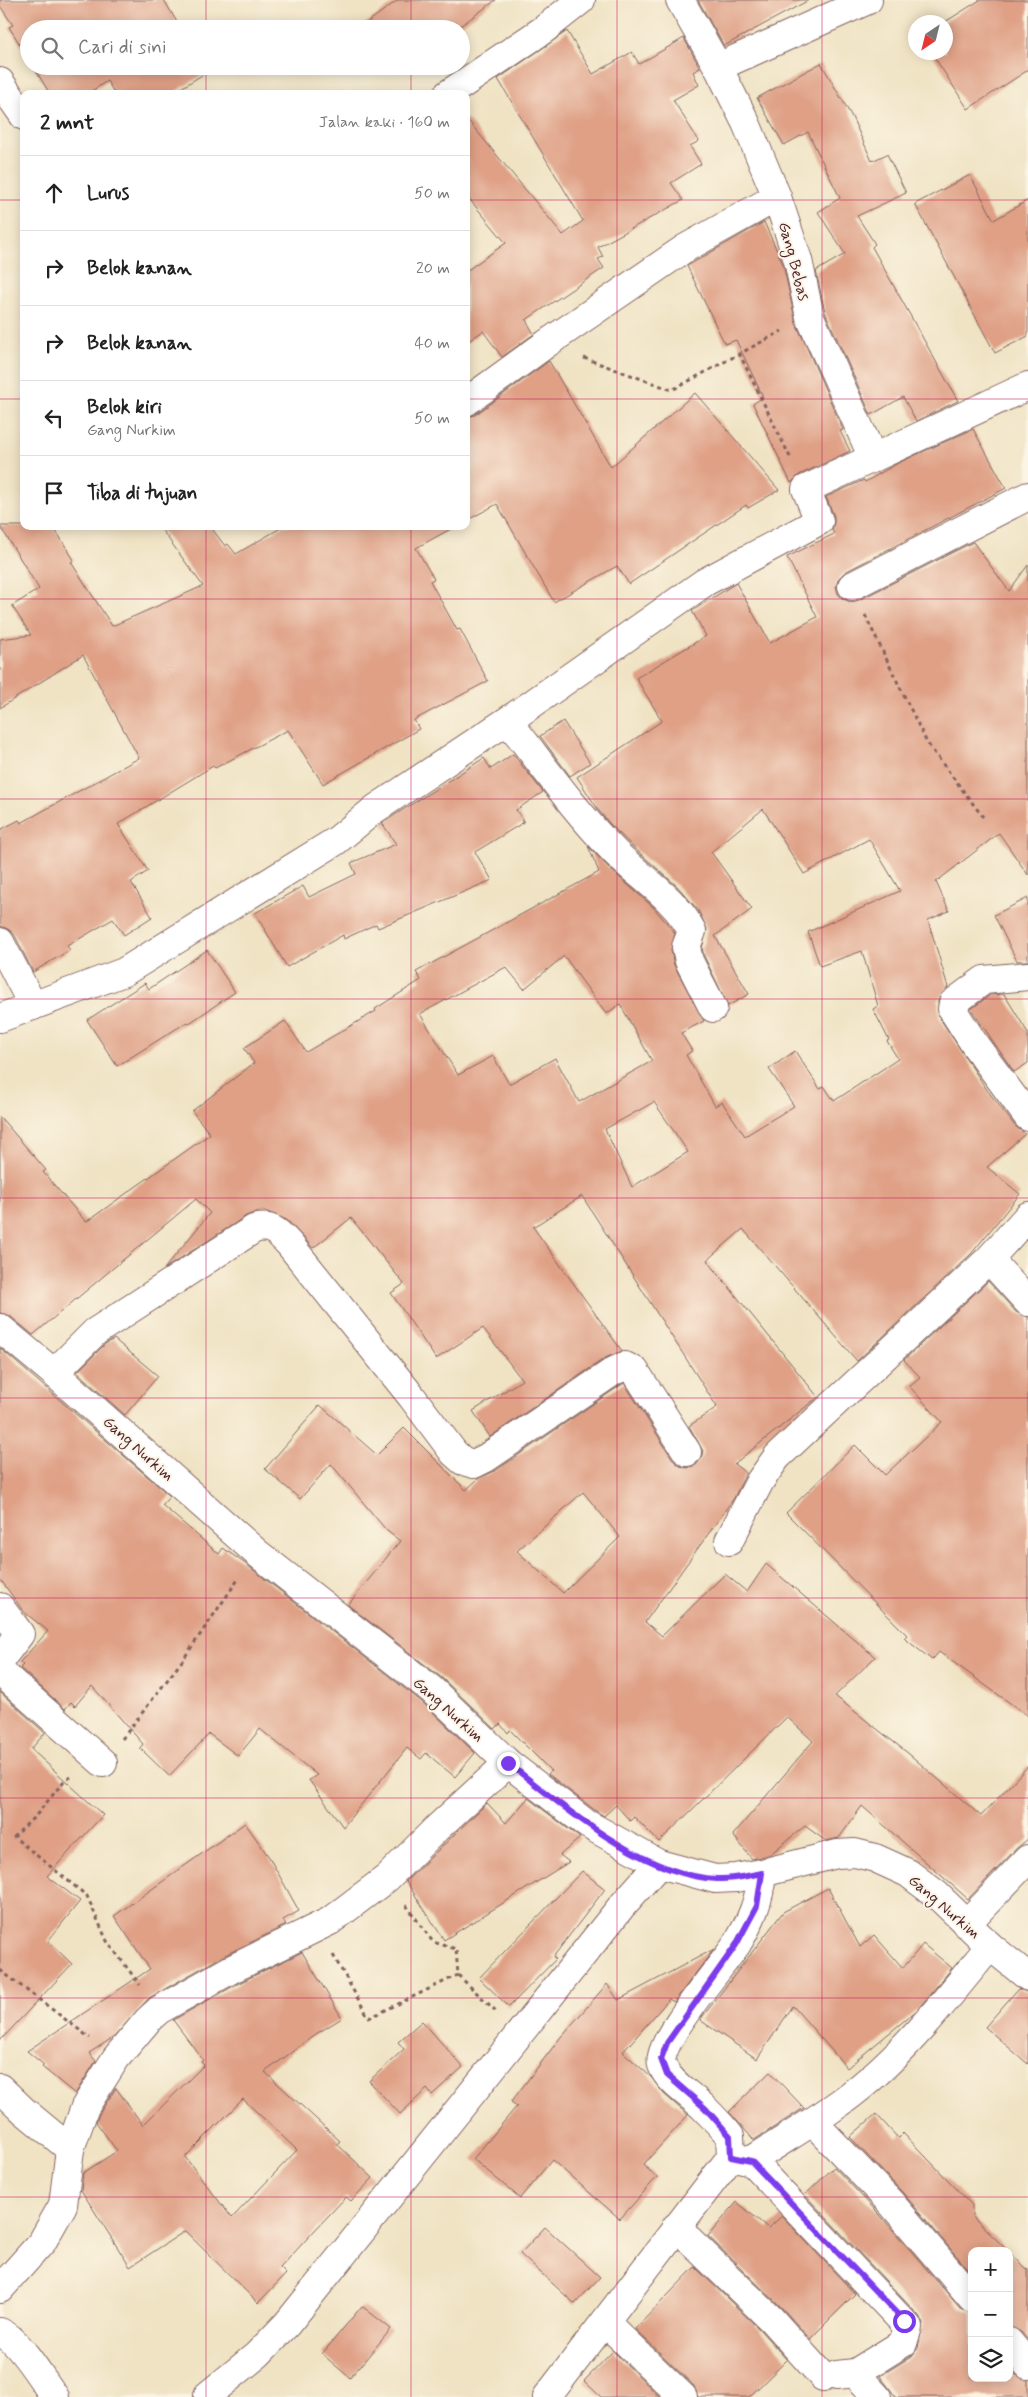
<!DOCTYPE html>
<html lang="id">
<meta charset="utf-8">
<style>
:root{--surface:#fff;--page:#f2f2f2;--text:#222;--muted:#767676;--line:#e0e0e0}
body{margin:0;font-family:Mynerve,sans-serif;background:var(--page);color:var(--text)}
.controls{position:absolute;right:15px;bottom:15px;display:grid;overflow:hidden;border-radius:10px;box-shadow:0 2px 12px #0003}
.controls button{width:45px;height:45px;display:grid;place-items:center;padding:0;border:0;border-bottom:1px solid var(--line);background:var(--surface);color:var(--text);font:25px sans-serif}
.compass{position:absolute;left:908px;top:15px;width:45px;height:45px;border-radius:50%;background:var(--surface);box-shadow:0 2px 12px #0003;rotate:215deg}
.stop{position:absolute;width:15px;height:15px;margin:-11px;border:4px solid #7c3aed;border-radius:50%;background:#fff}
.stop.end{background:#7c3aed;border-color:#fff;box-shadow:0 1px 5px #0008}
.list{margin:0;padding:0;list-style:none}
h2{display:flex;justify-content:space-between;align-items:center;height:65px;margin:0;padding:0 20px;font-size:21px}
h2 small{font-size:16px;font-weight:400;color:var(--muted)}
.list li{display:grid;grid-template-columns:32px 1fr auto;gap:15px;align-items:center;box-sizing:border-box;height:75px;padding:0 20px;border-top:1px solid var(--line)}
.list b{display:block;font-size:19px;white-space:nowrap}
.list p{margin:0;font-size:16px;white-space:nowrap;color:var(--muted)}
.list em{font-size:16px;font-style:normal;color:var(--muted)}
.icon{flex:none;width:28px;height:28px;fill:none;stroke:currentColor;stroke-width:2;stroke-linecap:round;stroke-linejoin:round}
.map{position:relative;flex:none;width:1028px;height:2397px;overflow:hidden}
.search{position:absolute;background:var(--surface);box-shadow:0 2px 12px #0003;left:20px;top:20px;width:450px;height:55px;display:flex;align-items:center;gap:12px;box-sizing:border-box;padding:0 18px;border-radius:28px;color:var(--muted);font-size:19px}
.panel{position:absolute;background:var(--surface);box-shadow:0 2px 12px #0003;left:20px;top:90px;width:450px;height:440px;border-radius:10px}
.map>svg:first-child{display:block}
</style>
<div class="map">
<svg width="1028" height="2397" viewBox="0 0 1028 2397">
<rect width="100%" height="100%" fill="#fcf5e5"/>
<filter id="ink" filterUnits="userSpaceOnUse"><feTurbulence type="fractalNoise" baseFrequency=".02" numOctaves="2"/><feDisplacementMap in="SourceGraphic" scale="10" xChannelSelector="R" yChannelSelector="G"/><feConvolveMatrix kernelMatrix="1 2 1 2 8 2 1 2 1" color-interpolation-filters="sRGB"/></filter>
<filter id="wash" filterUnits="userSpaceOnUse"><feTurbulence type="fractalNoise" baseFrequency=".0096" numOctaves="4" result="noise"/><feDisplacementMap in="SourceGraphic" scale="20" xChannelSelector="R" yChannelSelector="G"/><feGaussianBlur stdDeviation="1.12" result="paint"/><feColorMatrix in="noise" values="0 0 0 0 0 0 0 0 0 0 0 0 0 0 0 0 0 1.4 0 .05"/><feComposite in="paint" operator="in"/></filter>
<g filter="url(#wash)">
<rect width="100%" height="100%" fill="#f0e3c4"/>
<g id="blocks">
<g fill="#dfa086" fill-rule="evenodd">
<polygon points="0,0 164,0 181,29 29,29 29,59 9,27 13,25 0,6"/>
<polygon points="398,0 496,0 456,29 358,29"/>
<polygon points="698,0 809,0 724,46"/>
<polygon points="980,0 1028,0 1028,70 968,109 931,52 946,52 945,22"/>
<polygon points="567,31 593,74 632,52 639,64 684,38 700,68 693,72 699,85 673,100 699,141 690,146 701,164 671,183 683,200 598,247 603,257 598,259 604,268 526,320 534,334 502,357 483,331 466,343 466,271 506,243 466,195 466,118 563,235 583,221 498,79"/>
<polygon points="821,63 852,117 872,161 887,154 906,193 857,216 875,244 872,247 958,401 916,421 903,397 871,415 825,312 816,271 845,254 818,212 840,198 808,132 784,145 757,98"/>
<polygon points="33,66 204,66 207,72 171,94 115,94 107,81 87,94 50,94"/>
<polygon points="970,175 994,220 1028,200 1028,336 995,353 915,204"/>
<polygon points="764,222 783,264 796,323 843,430 840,431 850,451 799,475 791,483 753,404 763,397 736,340 725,344 687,266"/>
<polygon points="549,361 611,467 695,393 779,490 748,508 746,505 629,584 617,566 554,602 497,504 466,521 466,417 475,415"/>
<path d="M973 429 1006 488 845 572 839 578 836 586 838 594 843 599 851 602 859 600 973 542 1009 591 1028 565V875L999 833 936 882 949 911 928 920 948 987 938 1000 939 1017 987 1090 1015 1126 1025 1134 987 1167 1020 1194 971 1254 857 1361 743 1229 707 1260 818 1397 734 1464 746 1473 734 1498 645 1622 662 1636 725 1574 747 1592 766 1564 875 1657 835 1696 909 1754 981 1816 1028 1766V1839L1017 1848 968 1899 862 1806 839 1838 826 1841 805 1826 769 1855 752 1859 733 1835 813 1741 787 1717 659 1842 634 1817 630 1821 616 1805 604 1816 596 1811 548 1774 551 1771 510 1730 508 1733 500 1724 495 1729 442 1678 348 1605 400 1541 387 1531 331 1464 300 1499 265 1469 320 1405 377 1455 404 1428 466 1490 479 1478 495 1471 624 1383 674 1461 680 1466 687 1468 696 1465 701 1459 703 1451 689 1426 717 1407 582 1196 533 1227 622 1351 605 1358 490 1437 473 1411 522 1380 483 1328 436 1359 391 1293 404 1284 351 1218 313 1248 287 1220 262 1210 246 1216 164 1269 210 1213 196 1199 33 1335 10 1316 0 1313V1117L46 1170 43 1172 86 1222 210 1134 192 1111 254 1063 244 1048 285 1021 306 1052 376 1011 375 1009 421 980 416 972 599 872 588 846 612 871 654 908 675 933 671 950 674 965 704 1021 681 1033 692 1051 686 1055 715 1106 722 1102 745 1136 794 1106 769 1069 795 1051 820 1089 824 1086 834 1101 898 1059 887 1041 889 1040 873 1009 878 1006 862 951 820 966 808 932 900 891 869 839 804 874 763 809 711 852 752 909 715 936 749 994 728 1006 704 956 702 948 707 929 698 910 677 886 633 847 610 824 599 811 577 777 662 721 636 678 706 636 692 611 736 583 770 643 817 617 787 557 834 534 832 530 834 523V516L826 497 864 480 865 482 898 463ZM564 956 606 1014 620 1004 652 1061 579 1102 555 1058 509 1084 493 1056 458 1075 420 1014 506 967 524 989ZM654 1102 688 1152 632 1187 605 1129ZM583 1492 620 1537 563 1593 517 1551Z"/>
<polygon points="0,526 53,526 74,560 71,562 112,626 203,586 159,526 210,526 225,546 228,544 236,554 284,526 456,526 416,548 434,579 430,581 457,630 460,629 488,681 414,720 419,729 323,784 288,730 215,768 213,766 118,824 148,871 131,882 152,917 124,935 113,919 67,946 70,950 33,972 14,934 8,929 0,926 0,830 19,820 21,823 139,758 83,655 0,708 0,639 31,635 12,606 39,589"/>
<polygon points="563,721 590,763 570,776 540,736"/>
<polygon points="513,754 543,792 516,810 524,822 475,852 492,880 378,928 376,924 344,939 343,935 287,967 255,913 303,886 309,897 356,874 351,863 396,844 382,823 384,822 484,758 491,769"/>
<polygon points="1028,898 1028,961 1017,961 994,915"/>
<polygon points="207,950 235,992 188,1024 187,1022 117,1066 87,1020 145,983 149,989"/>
<polygon points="1004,994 1028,1033 1028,1063 1014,1072 971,1009 990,995"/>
<polygon points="988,1281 1016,1312 1028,1317 1028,1716 939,1652 932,1660 904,1638 907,1635 786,1513 855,1445 885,1475 942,1422 909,1386 920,1377 904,1360"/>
<polygon points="114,1339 158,1376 125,1415 77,1372 105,1344"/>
<polygon points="0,1348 170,1496 162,1505 219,1554 223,1548 247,1565 422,1702 475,1753 455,1777 426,1753 421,1759 407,1748 343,1827 309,1780 317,1775 260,1729 238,1756 209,1734 169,1776 140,1748 143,1744 92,1686 75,1706 71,1702 65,1709 20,1668 23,1665 20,1662 48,1631 24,1612 0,1579"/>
<polygon points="0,1692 45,1733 31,1749 103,1815 47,1876 80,1901 48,1941 72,1964 0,2041"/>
<polygon points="528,1798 580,1838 560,1855 569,1862 444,1940 406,1881 487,1803 506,1823"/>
<polygon points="245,1823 269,1857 299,1911 283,1920 286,1925 223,1956 149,1998 114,2037 89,2053 96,2061 75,2094 42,2067 44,2065 27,2051 150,1969 114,1916"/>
<polygon points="582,1871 605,1889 553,1957 556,1959 509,2007 479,1978"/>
<polygon points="828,1888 860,1947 874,1935 903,1968 923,1944 952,1968 917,2010 847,2068 793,2006 757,2059 700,2020 783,1912"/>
<polygon points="714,1949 674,2002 669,1999 623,2052 651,2077 664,2094 688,2115 643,2165 657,2177 620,2219 552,2160 520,2198 473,2159 517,2106 511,2102 560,2038 607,1984 618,2000"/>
<path d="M302 1952 342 2018 316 2034 265 2072 340 2141 337 2144 373 2178 351 2201 346 2197 314 2231 280 2268 286 2274 258 2303 185 2231 130 2267 81 2190 83 2173 117 2151 96 2122 99 2114 116 2088 143 2125 204 2065 201 2062 203 2060 173 2020 237 1984ZM243 2099 297 2150 232 2218 185 2157Z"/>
<polygon points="1018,1989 1028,1992 1028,2064 985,2027"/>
<polygon points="422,2021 463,2067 432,2095 427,2089 400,2114 369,2081 404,2049 398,2042"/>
<polygon points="770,2072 804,2108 754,2140 729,2112"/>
<polygon points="876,2114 898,2138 903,2133 972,2205 972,2216 1008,2251 972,2251 972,2274 903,2193 850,2137"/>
<polygon points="834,2167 879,2214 960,2308 972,2313 972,2378 1009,2378 1009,2367 1016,2375 1028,2380 1028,2397 896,2397 880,2376 912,2356 918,2348 923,2323 919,2316 805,2195"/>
<polygon points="737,2202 768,2228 782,2216 855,2294 810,2339 782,2308 708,2236"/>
<polygon points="545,2227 600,2277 575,2304 520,2254"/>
<polygon points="1009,2252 1028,2270 1028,2340 1021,2332 1009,2327"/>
<polygon points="695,2267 760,2330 787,2360 749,2397 698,2397 694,2386 635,2329"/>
<polygon points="362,2306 391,2329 350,2378 322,2354"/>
<polygon points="613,2351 660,2397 601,2397 584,2381"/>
</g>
</g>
</g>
<g filter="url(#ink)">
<use href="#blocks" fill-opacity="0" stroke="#846461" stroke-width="1"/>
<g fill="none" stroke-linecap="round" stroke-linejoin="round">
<defs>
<g id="minor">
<polyline points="718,67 868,0"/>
<polyline points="0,82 24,116"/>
<polyline points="448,94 543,30 581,0"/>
<polyline points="466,402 546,344 684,249 777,197"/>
<polyline points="873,458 1028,386"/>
<polyline points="852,586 1028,496"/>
<path d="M508 721C542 764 574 810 612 849 637 876 674 896 692 931L686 947 689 961 713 1008"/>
<polyline points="0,942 33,1006"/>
<polyline points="1028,976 984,980 953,1003 952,1009 975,1045 1028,1117"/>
<polyline points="0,1018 124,972 336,841 375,809 525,709 705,582 819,521 806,489 873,458 810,317 798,260 777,197 746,123 718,67 680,0"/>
<polyline points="989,1259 1028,1302"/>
<polyline points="0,1328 54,1373 257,1553 432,1690 508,1763 587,1824 659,1864 715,1879 736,1878 762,1873 837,1854 855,1853 875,1858 908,1873 937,1895 990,1946 1028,1977"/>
<path d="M54 1373 95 1332 254 1229C271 1224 278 1232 290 1245L412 1397 454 1453 463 1461 474 1464 486 1458 614 1371 625 1366 635 1371 687 1452"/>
<polyline points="729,1541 760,1481 777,1457 989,1259 1028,1216"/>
<polyline points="0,1607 20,1634 3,1656 0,1664"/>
<polyline points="4,1675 103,1763"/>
<polyline points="966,1924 1028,1859"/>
<polyline points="0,2088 24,2111 70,2149"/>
<polyline points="813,2122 891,2203 972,2298"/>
<polyline points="735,2157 751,2161 908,2327 903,2343 855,2373"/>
<path d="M751 2161C791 2134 834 2111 870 2079 915 2040 952 1992 990 1946"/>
<polyline points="676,2227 771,2319 823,2377"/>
<polyline points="0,2289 42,2242 63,2205 70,2149 85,2107 116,2058 148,2020 159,2010 230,1970 330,1921 387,1878 436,1829 508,1763"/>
<polyline points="605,2322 683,2397"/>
<path d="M0 2332C19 2339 42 2380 55 2397"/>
<polyline points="1009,2342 1028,2365"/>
<polyline points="837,2375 855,2373 877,2397"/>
<polyline points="208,2395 257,2355 287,2324 621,1907 659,1864"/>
<path d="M547 2397 731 2157 730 2136C722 2126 713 2117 704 2108 691 2095 668 2082 662 2065 654 2044 723 1965 737 1944 751 1921 760 1900 762 1873"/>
</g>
</defs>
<use href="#minor" stroke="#846461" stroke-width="30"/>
<g stroke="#846461" stroke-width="3" stroke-dasharray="4 4" stroke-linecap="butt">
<polyline points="739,353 791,459"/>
<polyline points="584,358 672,390 782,331"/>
<polyline points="865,615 927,743 983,817"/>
<polyline points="122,1739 182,1661 239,1578"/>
<polyline points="71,1777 64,1781 38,1813 14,1837 87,1896 107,1941 140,1985"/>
<polyline points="406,1905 433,1942 456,1949 458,1975 497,2012"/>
<polyline points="333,1955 369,2018 458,1975"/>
<polyline points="0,1970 90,2038"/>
</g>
<use href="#minor" stroke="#fff" stroke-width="28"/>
</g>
</g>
<g fill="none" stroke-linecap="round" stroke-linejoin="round" filter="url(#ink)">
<path stroke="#7c3aed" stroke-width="6" d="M508 1763C563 1806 643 1876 717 1879 732 1880 747 1876 762 1873L757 1906 736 1945 667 2043 661 2059 667 2075 705 2108 730 2136 731 2157 751 2161 904 2321"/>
</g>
<path fill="none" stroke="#c2185b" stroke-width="1" stroke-opacity="0.55" d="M206 0V29M411 0V29M617 0V2397M822 0V2397M206 66V94M411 66V94M0 200H24M466 200H1028M0 399H24M466 399H1028M206 526V2397M411 526V2397M0 599H1028M0 799H1028M0 999H1028M0 1198H1028M0 1398H1028M0 1598H1028M0 1798H1028M0 1998H1028M0 2197H1028"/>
<g text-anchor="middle" stroke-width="4" stroke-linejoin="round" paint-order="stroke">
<g font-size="16" fill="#4a1f2b" stroke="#fcf5e5">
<text transform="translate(795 261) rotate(75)" y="6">Gang Bebas</text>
<text transform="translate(139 1448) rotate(42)" y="6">Gang Nurkim</text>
<text transform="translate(449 1709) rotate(42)" y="6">Gang Nurkim</text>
<text transform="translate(945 1906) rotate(41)" y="6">Gang Nurkim</text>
</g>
</g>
</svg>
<div class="controls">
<button>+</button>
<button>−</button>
<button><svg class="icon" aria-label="layers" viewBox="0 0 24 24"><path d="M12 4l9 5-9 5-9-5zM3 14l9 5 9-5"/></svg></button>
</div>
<svg class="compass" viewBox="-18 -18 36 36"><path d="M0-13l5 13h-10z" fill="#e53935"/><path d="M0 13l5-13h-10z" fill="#767676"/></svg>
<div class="stop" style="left:904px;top:2321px"></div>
<div class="stop end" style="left:508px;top:1763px"></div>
<div class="search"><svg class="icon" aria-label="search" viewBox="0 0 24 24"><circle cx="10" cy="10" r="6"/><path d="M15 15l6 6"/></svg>Cari di sini</div>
<section class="panel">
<h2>2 mnt<small>Jalan kaki · 160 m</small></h2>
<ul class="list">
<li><svg class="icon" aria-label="ahead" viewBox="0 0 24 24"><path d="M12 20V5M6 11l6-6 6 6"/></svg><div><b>Lurus</b></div><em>50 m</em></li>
<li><svg class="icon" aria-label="right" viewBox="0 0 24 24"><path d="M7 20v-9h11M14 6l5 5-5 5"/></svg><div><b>Belok kanan</b></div><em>20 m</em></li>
<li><svg class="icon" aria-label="right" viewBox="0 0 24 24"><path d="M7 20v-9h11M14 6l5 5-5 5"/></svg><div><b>Belok kanan</b></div><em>40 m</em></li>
<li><svg class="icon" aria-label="left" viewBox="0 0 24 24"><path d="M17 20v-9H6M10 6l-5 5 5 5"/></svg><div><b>Belok kiri</b><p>Gang Nurkim</p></div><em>50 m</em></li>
<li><svg class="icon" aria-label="arrive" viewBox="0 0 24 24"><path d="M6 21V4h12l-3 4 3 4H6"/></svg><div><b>Tiba di tujuan</b></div></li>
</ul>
</section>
</div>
